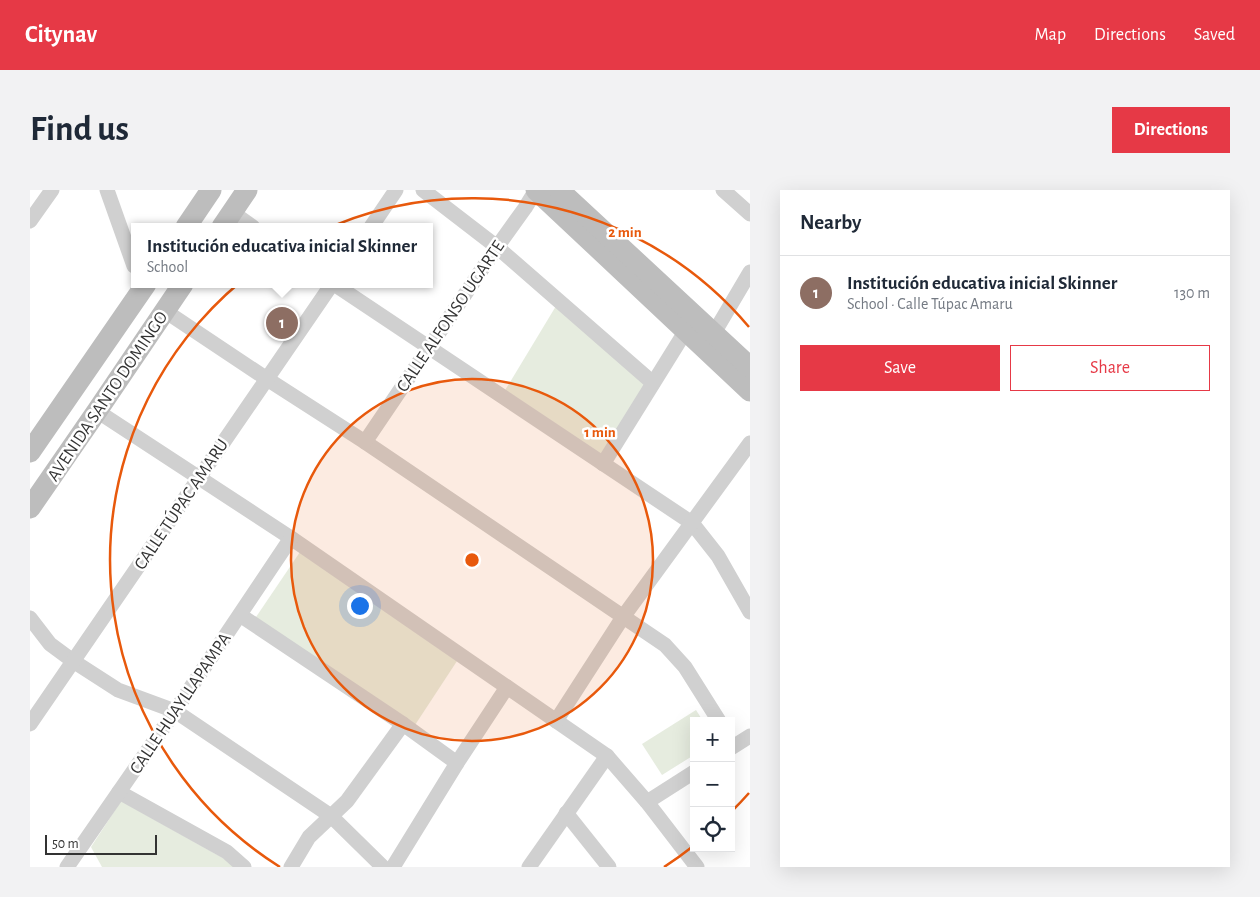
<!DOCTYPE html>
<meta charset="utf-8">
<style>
:root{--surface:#fff;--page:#f2f2f3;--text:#1f2937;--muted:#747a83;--line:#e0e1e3;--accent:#e63946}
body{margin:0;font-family:"Alegreya Sans",sans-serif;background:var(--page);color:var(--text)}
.controls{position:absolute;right:15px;bottom:15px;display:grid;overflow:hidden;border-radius:0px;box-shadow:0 5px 20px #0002}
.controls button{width:45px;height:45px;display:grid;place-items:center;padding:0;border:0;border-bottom:1px solid var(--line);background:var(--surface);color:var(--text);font:25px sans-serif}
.scale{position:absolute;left:15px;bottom:12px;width:112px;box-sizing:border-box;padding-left:5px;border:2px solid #333;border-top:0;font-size:14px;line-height:18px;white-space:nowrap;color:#333;-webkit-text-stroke:4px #fff;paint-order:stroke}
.you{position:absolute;left:329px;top:415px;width:18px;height:18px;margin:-12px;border:4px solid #fff;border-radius:50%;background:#1a73e8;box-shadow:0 0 0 8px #1a73e833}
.badge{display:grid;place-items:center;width:32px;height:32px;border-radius:50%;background:var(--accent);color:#fff;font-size:16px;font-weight:700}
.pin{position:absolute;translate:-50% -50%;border:2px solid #fff;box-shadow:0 1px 5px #0006}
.popup{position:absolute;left:101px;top:33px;width:302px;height:65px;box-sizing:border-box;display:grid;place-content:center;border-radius:0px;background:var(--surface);filter:drop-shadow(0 1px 4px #0005);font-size:16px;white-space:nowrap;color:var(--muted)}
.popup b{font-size:19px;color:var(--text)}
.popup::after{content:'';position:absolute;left:50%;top:100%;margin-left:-10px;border:10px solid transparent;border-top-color:var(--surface)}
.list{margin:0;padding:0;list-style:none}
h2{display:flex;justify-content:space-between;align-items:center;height:65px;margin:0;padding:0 20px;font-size:21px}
h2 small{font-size:16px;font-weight:400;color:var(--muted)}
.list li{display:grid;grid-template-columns:32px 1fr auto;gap:15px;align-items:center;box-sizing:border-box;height:75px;padding:0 20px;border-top:1px solid var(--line)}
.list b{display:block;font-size:19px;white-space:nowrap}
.list p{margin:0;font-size:16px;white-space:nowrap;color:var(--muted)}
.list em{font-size:16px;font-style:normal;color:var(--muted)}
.actions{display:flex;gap:10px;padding:15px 20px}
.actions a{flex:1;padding:11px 0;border:1px solid var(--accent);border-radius:0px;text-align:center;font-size:18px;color:var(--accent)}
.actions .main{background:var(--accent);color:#fff}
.icon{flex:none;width:28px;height:28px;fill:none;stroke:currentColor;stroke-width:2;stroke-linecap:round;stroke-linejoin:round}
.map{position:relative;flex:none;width:720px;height:677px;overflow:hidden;border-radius:0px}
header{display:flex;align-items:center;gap:30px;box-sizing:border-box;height:70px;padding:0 25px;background:var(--accent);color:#fff}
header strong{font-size:24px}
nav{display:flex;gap:28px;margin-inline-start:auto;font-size:18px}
.intro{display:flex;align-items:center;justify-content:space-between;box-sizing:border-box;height:120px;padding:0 30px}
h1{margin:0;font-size:35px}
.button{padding:12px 22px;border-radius:0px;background:var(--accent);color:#fff;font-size:18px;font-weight:700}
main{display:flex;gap:30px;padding:0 30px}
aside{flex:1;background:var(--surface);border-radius:0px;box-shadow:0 5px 20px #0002}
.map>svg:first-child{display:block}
</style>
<header>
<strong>Citynav</strong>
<nav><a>Map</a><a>Directions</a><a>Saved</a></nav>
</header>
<div class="intro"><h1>Find us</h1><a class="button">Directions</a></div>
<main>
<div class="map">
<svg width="720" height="677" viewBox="0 0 720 677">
<rect width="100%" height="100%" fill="#fff"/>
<g fill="#e6ecdf">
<polygon points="526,116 616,194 570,266 474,202"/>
<polygon points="270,362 427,471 385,535 224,430"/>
<polygon points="666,520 673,531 664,531 664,565 632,585 612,554"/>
<polygon points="91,611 193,668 205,677 72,677 61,657"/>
</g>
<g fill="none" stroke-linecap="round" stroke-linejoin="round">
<g stroke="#d0d0d0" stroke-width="15">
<polyline points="77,0 104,76"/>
<polyline points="393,0 467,57 623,193"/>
<polyline points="693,0 720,24"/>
<polyline points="202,22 223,37"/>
<polyline points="0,31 22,0"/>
<polyline points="341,37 366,0"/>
<polyline points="304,94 662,333 688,366 720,422"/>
<polyline points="135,121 237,189 335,252 635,455 655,477 689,531"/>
<polyline points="684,143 720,82"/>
<polyline points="67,221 261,348 577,566 617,612 667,677"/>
<polyline points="335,252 467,57 495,18 506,0"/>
<polyline points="573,274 660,134"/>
<polyline points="210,425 373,534 427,573"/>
<polyline points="0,428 20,454 43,471 88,500 145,521 301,626 353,677"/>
<polyline points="526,531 593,427 720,253"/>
<polyline points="0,534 302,94"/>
<polyline points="701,558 720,546"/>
<polyline points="89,602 197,662 214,677"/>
<polyline points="617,612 664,582"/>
<polyline points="536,623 579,677"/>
<polyline points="37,677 145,521 261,348"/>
<polyline points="261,677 279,647 317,611 373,534"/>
<polyline points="363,677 427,573 477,497"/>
<polyline points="499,677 577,566"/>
</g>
<g stroke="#bdbdbd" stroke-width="21">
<polyline points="506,0 720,201"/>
<polyline points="529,0 720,177"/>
<polyline points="156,37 181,0"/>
<polyline points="192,37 217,0"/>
<polyline points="0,262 116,94"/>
<polyline points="0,318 67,221 153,94"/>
</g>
</g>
<circle cx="442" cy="370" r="181" fill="#e8590c" fill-opacity=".12"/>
<g fill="none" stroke="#e8590c" stroke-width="2.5">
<circle cx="442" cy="370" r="181"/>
<path d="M719 603A362 362 0 0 1 702 621M662 657A362 362 0 0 1 634 677M250 677A362 362 0 1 1 719 137"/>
</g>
<g text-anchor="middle" stroke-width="5" stroke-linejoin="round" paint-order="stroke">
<g font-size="18" fill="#333" stroke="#fff">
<text transform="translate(420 126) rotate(-56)" y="6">CALLE ALFONSO UGARTE</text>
<text transform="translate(77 206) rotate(-56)" y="6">AVENIDA SANTO DOMINGO</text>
<text transform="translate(151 314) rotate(-56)" y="6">CALLE TÚPAC AMARU</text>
<text transform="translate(150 513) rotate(-56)" y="6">CALLE HUAYLLAPAMPA</text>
</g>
</g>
<circle cx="442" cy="370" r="8" fill="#e8590c" stroke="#fff" stroke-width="2.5"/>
<g font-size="15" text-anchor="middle" font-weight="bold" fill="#e8590c" stroke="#fff" stroke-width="5" stroke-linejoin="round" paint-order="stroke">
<text x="595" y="47">2 min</text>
<text x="570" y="247">1 min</text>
</g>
</svg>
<div class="controls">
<button>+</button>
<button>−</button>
<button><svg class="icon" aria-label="locate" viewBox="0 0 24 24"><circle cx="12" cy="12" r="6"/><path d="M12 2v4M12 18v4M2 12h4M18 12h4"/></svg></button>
</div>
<div class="scale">50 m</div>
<div class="you"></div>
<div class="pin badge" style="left:252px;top:133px;background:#8d6e63">1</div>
<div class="popup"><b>Institución educativa inicial Skinner</b>School</div>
</div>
<aside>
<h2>Nearby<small></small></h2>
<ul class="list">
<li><span class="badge" style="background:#8d6e63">1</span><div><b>Institución educativa inicial Skinner</b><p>School · Calle Túpac Amaru</p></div><em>130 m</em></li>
</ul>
<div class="actions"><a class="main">Save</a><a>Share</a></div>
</aside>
</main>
